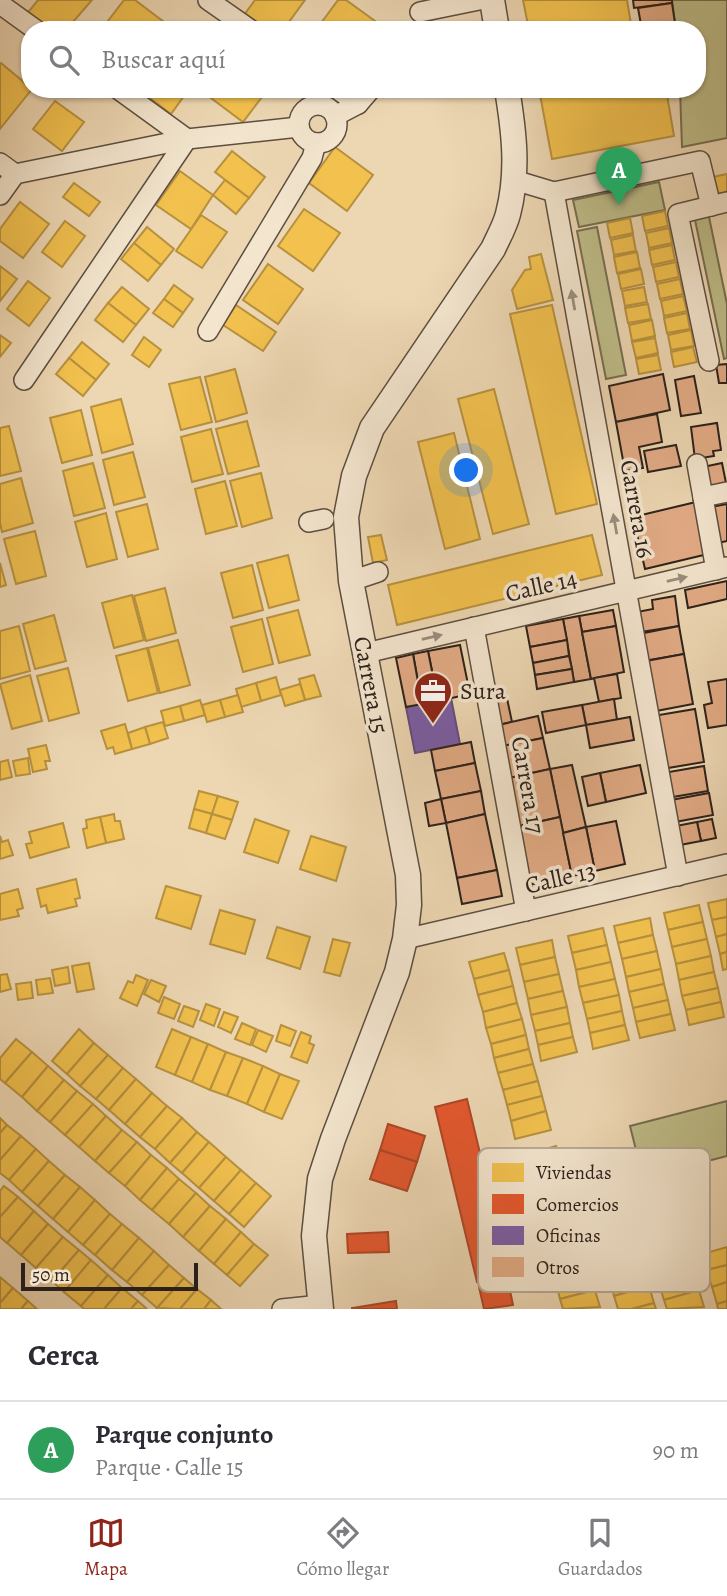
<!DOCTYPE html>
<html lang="es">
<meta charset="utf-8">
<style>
:root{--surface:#fff;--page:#f7f7f7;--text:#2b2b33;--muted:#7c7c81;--line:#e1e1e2;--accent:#8f2418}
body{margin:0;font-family:Alegreya,serif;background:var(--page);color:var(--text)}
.scale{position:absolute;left:21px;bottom:18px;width:177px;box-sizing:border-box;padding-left:7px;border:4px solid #2c211b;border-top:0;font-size:19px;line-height:24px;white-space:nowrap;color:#2c211b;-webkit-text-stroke:5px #f3e5ce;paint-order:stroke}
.you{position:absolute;left:467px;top:471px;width:24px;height:24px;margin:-18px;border:5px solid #fff;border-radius:50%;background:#1a73e8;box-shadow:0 0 0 10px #1a73e833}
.badge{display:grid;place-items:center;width:46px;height:46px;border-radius:50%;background:var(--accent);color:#fff;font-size:23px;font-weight:700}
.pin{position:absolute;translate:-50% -58px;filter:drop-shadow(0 2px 4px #0008)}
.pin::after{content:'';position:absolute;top:37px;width:24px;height:21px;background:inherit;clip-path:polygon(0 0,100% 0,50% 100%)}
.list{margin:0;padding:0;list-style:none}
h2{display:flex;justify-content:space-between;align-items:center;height:91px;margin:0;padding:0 28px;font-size:30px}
h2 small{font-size:23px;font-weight:400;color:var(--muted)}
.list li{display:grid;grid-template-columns:46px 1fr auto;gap:21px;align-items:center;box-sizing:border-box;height:98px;padding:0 28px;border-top:2px solid var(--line)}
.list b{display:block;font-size:26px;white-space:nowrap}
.list p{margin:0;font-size:23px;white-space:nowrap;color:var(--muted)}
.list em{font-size:23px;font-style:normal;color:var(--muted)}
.icon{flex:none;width:38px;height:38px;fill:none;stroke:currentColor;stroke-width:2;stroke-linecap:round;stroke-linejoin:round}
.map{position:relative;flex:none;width:727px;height:1309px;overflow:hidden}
.search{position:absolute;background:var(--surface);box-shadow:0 2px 5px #0004;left:21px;right:21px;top:21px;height:77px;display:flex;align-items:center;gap:18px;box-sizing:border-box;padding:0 24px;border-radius:28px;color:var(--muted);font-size:26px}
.sheet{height:189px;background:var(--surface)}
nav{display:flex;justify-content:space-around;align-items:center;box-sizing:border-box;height:98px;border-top:2px solid var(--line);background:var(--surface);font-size:19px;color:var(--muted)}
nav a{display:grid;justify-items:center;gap:4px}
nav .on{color:var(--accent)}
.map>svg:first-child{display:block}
</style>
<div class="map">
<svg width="727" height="1309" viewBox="0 0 727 1309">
<rect width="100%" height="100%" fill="#edd7b3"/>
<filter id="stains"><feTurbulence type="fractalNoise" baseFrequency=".00286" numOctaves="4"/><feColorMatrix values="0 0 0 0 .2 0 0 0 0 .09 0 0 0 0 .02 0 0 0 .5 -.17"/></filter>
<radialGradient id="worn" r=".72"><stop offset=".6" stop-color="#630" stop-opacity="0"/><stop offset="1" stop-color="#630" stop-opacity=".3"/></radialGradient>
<g fill="#bebd89" stroke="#756f52" stroke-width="2">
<polygon points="672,0 727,0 727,138 682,147 680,89 697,89 697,30 676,30"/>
<polygon points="659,182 665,210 579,227 573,200"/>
<polygon points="708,212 727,304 727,358 724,359 694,215"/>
<polygon points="597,227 626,375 606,379 577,231"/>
<polygon points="727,1101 727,1156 643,1178 630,1126"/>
</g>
<g fill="#f2c14e" stroke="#b7913f" stroke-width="2">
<polygon points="38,0 92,0 66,30 42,30 25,16"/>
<polygon points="124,0 135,0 164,22 158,30 101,30"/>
<polygon points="255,0 305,0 283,30 264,30 244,15"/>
<polygon points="338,0 346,0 375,21 368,30 316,30"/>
<polygon points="523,0 627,0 632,30 529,30"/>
<polygon points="1,63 32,89 0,129 0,64"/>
<polygon points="138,89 189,89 171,114"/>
<polygon points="212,89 251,89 262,97 243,122 207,95"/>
<polygon points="539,89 666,89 674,136 552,159"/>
<polygon points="55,101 84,122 62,151 33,129"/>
<polygon points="335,147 373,175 347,211 309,183"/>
<polygon points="232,151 265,177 249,198 215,172"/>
<polygon points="180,171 213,195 191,229 156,205"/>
<polygon points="727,174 727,193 713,196 708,178"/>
<polygon points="225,180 249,198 236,214 213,195"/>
<polygon points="74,183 100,202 89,216 63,197"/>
<polygon points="20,202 49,224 23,258 0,241 0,229"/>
<polygon points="304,209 340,233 313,271 278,246"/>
<polygon points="665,211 668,226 645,231 642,216"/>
<polygon points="201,215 227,232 202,268 176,251"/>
<polygon points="630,218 633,233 610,238 607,223"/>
<polygon points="65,221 85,236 62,267 42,252"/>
<polygon points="147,227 174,249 161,265 134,243"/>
<polygon points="669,228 672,243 649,248 646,233"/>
<polygon points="633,235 636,251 614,255 611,240"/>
<polygon points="134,243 161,265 148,281 121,259"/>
<polygon points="672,245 675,260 652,265 649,250"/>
<polygon points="637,252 640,268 617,273 614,257"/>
<polygon points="541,254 553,300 517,309 512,290 525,270 531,269 529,257"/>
<polygon points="676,262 679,277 656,282 653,267"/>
<polygon points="268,264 303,289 278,324 243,300"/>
<polygon points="0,266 17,279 0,301"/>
<polygon points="641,269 644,284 621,289 618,274"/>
<polygon points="680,279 683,294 660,299 657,284"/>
<polygon points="28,281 50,298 29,326 7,309"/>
<polygon points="174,285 193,299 183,313 164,299"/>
<polygon points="122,287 149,309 136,325 108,303"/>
<polygon points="644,287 647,302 625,306 622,291"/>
<polygon points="683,296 687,311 664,316 661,301"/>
<polygon points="164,299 183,313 173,327 153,313"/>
<polygon points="108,303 136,325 123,342 95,320"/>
<polygon points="648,304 651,319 628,323 625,308"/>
<polygon points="236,305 276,332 263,351 223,325"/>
<polygon points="552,305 597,504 556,514 510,314"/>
<polygon points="687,313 690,329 667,333 664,318"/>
<polygon points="652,320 655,336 632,341 629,325"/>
<polygon points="691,330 694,346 671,350 668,335"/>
<polygon points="0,335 11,343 0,357"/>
<polygon points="144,337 161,350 149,367 132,355"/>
<polygon points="655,338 658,353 636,358 632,342"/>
<polygon points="82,342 109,364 96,380 69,358"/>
<polygon points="693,347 697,362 674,367 671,352"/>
<polygon points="658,355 661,370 639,374 636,359"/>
<polygon points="69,358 96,380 83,396 56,374"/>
<polygon points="235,369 247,413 216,422 205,377"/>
<polygon points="200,377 212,422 181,430 169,384"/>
<polygon points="494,389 529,524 493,534 458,399"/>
<polygon points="121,399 133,444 102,453 91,407"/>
<polygon points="81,410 92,455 62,463 50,418"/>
<polygon points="247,421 259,466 228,474 216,429"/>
<polygon points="9,426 21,471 0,476 0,428"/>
<polygon points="211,429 223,474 192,482 181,437"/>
<polygon points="454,433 480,539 445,549 418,442"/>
<polygon points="133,452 145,497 114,505 103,460"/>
<polygon points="93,463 105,508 74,516 63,471"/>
<polygon points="261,473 272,518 242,527 230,481"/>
<polygon points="21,478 33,523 2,532 0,523 0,484"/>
<polygon points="225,481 237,526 206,534 195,489"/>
<polygon points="147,504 158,549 128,557 116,512"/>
<polygon points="106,513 117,559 87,567 75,522"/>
<polygon points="35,531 46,576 16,584 4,539"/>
<polygon points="381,535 387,560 373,563 368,537"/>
<polygon points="592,535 602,575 397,625 388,585"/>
<polygon points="288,555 299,600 269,608 257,563"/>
<polygon points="0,563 6,585 0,587"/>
<polygon points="252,565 263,610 233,618 221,573"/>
<polygon points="165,588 176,633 146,641 134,596"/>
<polygon points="132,595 144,640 114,648 102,603"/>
<polygon points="298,610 310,655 279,663 267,618"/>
<polygon points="54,615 66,661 35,669 23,624"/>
<polygon points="262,619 273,664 243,672 231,627"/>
<polygon points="19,626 30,671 0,679 0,631"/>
<polygon points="178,640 190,685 160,693 148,648"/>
<polygon points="147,648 158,693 128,701 116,656"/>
<polygon points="68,668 79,713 49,721 37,676"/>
<polygon points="30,675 42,721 12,729 0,684"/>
<polygon points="314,675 321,696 305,700 299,679"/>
<polygon points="276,677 281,695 261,701 256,683"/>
<polygon points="256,683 261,701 241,707 236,689"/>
<polygon points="300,684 305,700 285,706 280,690"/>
<polygon points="238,695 243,712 225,717 220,700"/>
<polygon points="200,700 205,715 184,721 180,706"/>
<polygon points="220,700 225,717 207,722 202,705"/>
<polygon points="180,706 184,721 165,726 161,711"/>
<polygon points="163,722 168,738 150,744 145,727"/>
<polygon points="125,724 132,749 115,754 113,747 107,749 101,731"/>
<polygon points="145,727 150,744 132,749 128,733"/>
<polygon points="46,745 50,761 45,761 47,769 33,772 28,749"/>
<polygon points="28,758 30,774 16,776 13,761"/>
<polygon points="8,760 12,777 0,780 0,762"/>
<polygon points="199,791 218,796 212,814 194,809"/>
<polygon points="218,796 238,802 232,820 212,814"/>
<polygon points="194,809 212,814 206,833 189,828"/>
<polygon points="114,814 115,821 120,821 124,839 106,843 100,817"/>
<polygon points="212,814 232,820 225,839 206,833"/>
<polygon points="100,817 106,843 87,848 83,829 87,828 86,820"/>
<polygon points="255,819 289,831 278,863 244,852"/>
<polygon points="63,823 69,847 30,858 26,844 32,843 29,832"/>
<polygon points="0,836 2,842 8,840 13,855 0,859"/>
<polygon points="311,836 346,847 336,881 300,869"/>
<polygon points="76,879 80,898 75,899 77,906 48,913 46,905 41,907 37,889"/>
<polygon points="166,886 201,896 191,929 156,918"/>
<polygon points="18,889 23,908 17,910 19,916 0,920 0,894"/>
<polygon points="727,899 727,917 712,920 708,903"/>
<polygon points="699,905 703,922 668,930 664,913"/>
<polygon points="220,910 255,920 245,954 210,944"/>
<polygon points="727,917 727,934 716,937 712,920"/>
<polygon points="650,918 653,935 618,943 614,926"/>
<polygon points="703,922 707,939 672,947 668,930"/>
<polygon points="277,927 310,937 300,969 267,958"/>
<polygon points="603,928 607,945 572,953 568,936"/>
<polygon points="727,934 727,952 720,954 716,937"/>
<polygon points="653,935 657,951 622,959 618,943"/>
<polygon points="333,939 350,943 340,976 324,972"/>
<polygon points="707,939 711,956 676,964 672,947"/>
<polygon points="552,940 555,957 520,965 516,948"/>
<polygon points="607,945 611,962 576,970 572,953"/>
<polygon points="657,951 661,969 626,977 622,959"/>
<polygon points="727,952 727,969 723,970 720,954"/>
<polygon points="504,953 509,970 474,979 469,962"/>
<polygon points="711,956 714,972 679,980 676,964"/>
<polygon points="555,957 559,974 524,982 520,965"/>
<polygon points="611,962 615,979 579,987 576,970"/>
<polygon points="89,963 94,989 77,992 72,966"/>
<polygon points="68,967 70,983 55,986 52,970"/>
<polygon points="661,969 664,984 629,992 626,977"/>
<polygon points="509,970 513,986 478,995 474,979"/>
<polygon points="714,972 718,988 682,996 679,980"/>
<polygon points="7,974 11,989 0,992 0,975"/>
<polygon points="559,974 563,991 528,999 524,982"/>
<polygon points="136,975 148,980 137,1006 120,998 128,981 133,983"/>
<polygon points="50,978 53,993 38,995 36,980"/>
<polygon points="615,979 619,995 583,1003 579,987"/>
<polygon points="151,980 166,986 159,1002 144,994"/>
<polygon points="31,982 33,998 18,1000 16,984"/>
<polygon points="664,984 668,1000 633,1008 629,992"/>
<polygon points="513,986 517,1003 483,1012 478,995"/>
<polygon points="718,988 721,1002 686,1010 682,996"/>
<polygon points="563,991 567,1007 531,1015 528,999"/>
<polygon points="619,995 622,1011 587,1019 583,1003"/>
<polygon points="164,997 180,1004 174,1019 158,1013"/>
<polygon points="668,1000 671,1014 636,1022 633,1008"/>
<polygon points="721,1002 724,1017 689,1025 686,1010"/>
<polygon points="517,1003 522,1019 486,1028 483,1012"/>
<polygon points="206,1004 220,1009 214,1026 200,1020"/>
<polygon points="184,1006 199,1011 193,1027 178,1021"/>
<polygon points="567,1007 570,1023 535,1031 531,1015"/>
<polygon points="622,1011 625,1025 590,1033 587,1019"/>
<polygon points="224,1012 238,1017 231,1033 218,1027"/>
<polygon points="671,1014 675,1030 640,1038 636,1022"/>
<polygon points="522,1019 526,1035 491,1044 486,1028"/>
<polygon points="242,1023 256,1029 250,1045 235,1039"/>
<polygon points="570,1023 573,1037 538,1045 535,1031"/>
<polygon points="281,1025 296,1031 290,1046 276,1041"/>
<polygon points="625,1025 629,1040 593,1049 590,1033"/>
<polygon points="79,1029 94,1043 67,1074 52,1061"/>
<polygon points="172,1029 191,1037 175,1075 156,1067"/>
<polygon points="258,1030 273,1036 266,1052 252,1045"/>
<polygon points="301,1032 311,1036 309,1043 314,1045 307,1063 291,1057"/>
<polygon points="526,1035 529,1049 494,1058 491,1044"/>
<polygon points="191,1037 208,1044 192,1082 175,1075"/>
<polygon points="573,1037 577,1052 541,1061 538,1045"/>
<polygon points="16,1039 32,1052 5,1083 0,1079 0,1058"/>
<polygon points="94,1043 108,1055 80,1086 67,1074"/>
<polygon points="208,1044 226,1052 210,1090 192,1082"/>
<polygon points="529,1049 533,1064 498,1073 494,1058"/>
<polygon points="32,1052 48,1066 22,1097 5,1083"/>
<polygon points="226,1052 243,1058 227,1096 210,1090"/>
<polygon points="108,1055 123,1068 96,1099 80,1086"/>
<polygon points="243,1058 263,1066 247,1104 227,1096"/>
<polygon points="533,1064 538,1081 503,1090 498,1073"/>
<polygon points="48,1066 64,1080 37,1111 22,1097"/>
<polygon points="263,1066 280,1074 264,1112 247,1104"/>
<polygon points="123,1068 136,1079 109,1110 96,1099"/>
<polygon points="280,1074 299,1081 282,1119 264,1112"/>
<polygon points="136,1079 152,1093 125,1124 109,1110"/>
<polygon points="64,1080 77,1091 50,1122 37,1111"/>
<polygon points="538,1081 542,1096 507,1105 503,1090"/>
<polygon points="77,1091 93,1104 65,1135 50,1122"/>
<polygon points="152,1093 167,1106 140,1137 125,1124"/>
<polygon points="542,1096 546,1111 511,1121 507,1105"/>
<polygon points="93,1104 106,1116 79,1147 65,1135"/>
<polygon points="167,1106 182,1118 155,1149 140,1137"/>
<polygon points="546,1111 551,1130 515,1139 511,1121"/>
<polygon points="106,1116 122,1130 95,1161 79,1147"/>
<polygon points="0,1118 7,1125 0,1133"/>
<polygon points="182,1118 197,1132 170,1163 155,1149"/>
<polygon points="7,1125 21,1136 0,1160 0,1133"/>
<polygon points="122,1130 137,1142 109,1173 95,1161"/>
<polygon points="197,1132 209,1142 182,1173 170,1163"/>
<polygon points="21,1136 36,1149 9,1180 0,1173 0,1160"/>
<polygon points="137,1142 151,1155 125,1186 109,1173"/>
<polygon points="209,1142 226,1157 199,1188 182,1173"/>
<polygon points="556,1146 561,1162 526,1172 521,1156"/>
<polygon points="36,1149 49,1161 22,1192 9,1180"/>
<polygon points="151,1155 167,1168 140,1200 125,1186"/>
<polygon points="226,1157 241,1170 214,1201 199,1188"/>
<polygon points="49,1161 65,1175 38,1206 22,1192"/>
<polygon points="167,1168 179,1179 152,1210 140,1200"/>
<polygon points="241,1170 256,1183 229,1214 214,1201"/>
<polygon points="65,1175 80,1187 53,1219 38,1206"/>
<polygon points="179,1179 196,1193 169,1224 152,1210"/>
<polygon points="256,1183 271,1196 244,1227 229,1214"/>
<polygon points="4,1186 18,1197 0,1217 0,1191"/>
<polygon points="80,1187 95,1200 68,1232 53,1219"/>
<polygon points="196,1193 210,1206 183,1237 169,1224"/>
<polygon points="18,1197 34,1211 7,1243 0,1237 0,1217"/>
<polygon points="95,1200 110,1214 83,1245 68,1232"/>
<polygon points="210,1206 226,1219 199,1251 183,1237"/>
<polygon points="34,1211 48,1224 21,1255 7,1243"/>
<polygon points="110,1214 122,1224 95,1255 83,1245"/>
<polygon points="226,1219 241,1232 214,1264 199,1251"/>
<polygon points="48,1224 63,1237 36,1268 21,1255"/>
<polygon points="122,1224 139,1238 112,1270 95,1255"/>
<polygon points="241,1232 254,1244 227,1275 214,1264"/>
<polygon points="63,1237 79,1250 52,1281 36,1268"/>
<polygon points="139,1238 154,1251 127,1282 112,1270"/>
<polygon points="254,1244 268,1255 240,1286 227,1275"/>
<polygon points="727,1247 727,1265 707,1270 703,1254"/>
<polygon points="79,1250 91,1260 64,1292 52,1281"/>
<polygon points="154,1251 169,1265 142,1295 127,1282"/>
<polygon points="91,1260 108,1275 81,1306 64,1292"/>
<polygon points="169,1265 184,1278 157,1308 142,1295"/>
<polygon points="727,1265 727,1282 712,1287 707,1270"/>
<polygon points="644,1269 649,1286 614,1296 610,1280"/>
<polygon points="591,1273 595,1290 560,1299 556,1283"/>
<polygon points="694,1274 699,1290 664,1300 659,1284"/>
<polygon points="108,1275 122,1288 104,1309 84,1309 81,1306"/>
<polygon points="0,1277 13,1288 0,1303"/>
<polygon points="184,1278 197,1289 180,1309 157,1308"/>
<polygon points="727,1282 727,1301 717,1304 712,1287"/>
<polygon points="649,1286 654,1303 632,1309 618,1309 614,1296"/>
<polygon points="13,1288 28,1301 21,1309 0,1309 0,1303"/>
<polygon points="122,1288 138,1301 131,1309 104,1309"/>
<polygon points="197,1289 211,1300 204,1309 180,1309"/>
<polygon points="595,1290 600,1307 563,1309 560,1299"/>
<polygon points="699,1290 704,1307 667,1309 664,1300"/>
<polygon points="211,1300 221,1309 204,1309"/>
<polygon points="28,1301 37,1309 21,1309"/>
<polygon points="138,1301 147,1309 131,1309"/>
<polygon points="727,1301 727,1309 718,1309 717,1304"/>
<polygon points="654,1303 656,1309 632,1309"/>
</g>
<g fill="#e4572e" stroke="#ad4728" stroke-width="2">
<polygon points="467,1099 509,1274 477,1282 435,1107"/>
<polygon points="388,1124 425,1136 417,1162 380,1150"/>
<polygon points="380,1150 417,1162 407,1191 370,1179"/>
<polygon points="388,1232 389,1252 348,1253 347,1234"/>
<polygon points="508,1281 513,1305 484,1309 479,1287"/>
<polygon points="396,1301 397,1309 352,1309 352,1308"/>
</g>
<polygon fill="#7b5ea7" stroke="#634c7d" stroke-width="2" points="451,698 460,744 415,753 406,707"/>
<g fill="#e2ab85" stroke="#2c211b" stroke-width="2">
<polygon points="633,0 672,0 672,3 634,8"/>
<polygon points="672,3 676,30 642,30 638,8"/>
<polygon points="727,364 727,383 719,383 716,365"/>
<polygon points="663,374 670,410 616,422 609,386"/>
<polygon points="694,376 701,413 681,416 675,380"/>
<polygon points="657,414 662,442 639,447 643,468 625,471 616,422"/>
<polygon points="717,423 721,450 713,451 714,456 695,459 691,427"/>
<polygon points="676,445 681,466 648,472 644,451"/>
<polygon points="722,463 727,488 708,492 703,467"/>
<polygon points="696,502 708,554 645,569 633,517"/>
<polygon points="727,504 727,541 718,543 711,507"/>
<polygon points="727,581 727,599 688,608 685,590"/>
<polygon points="675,596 679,626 641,632 637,612 653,609 652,600"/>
<polygon points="613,610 616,626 582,632 579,616"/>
<polygon points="579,616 591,679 574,682 563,619"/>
<polygon points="563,619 567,640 530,647 526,626"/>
<polygon points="616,626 624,672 591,679 582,632"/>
<polygon points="679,626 684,654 644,661 639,634"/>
<polygon points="567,640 569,656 533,663 530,647"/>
<polygon points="460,645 470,694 438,701 428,651"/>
<polygon points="428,651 438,701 422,704 413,654"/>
<polygon points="413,654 422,704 406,707 396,658"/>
<polygon points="684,654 693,704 656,711 646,661"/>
<polygon points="569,656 572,669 535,675 533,663"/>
<polygon points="572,669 574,682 537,689 535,675"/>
<polygon points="617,674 621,698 599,702 594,678"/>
<polygon points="727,679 727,725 708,728 704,705 712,703 708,682"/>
<polygon points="505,689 512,722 494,726 487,693"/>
<polygon points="614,699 617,720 586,725 582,705"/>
<polygon points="582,705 586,725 546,733 542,712"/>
<polygon points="695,709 704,762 662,769 653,716"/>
<polygon points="538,716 543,738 498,747 494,726"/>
<polygon points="630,717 634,740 590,748 586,725"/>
<polygon points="543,738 550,769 505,779 498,747"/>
<polygon points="471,742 475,763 435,771 431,750"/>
<polygon points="475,763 481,791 441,799 435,771"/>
<polygon points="572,765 586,827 563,833 550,769"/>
<polygon points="640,765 646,793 606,802 600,773"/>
<polygon points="704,766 708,791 667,798 663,773"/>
<polygon points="550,769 560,817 515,827 505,779"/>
<polygon points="600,773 606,802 588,806 582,777"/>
<polygon points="481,791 485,814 446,823 441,799"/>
<polygon points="709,793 713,815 675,822 671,800"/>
<polygon points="441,799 446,823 429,826 425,803"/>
<polygon points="485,814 497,870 457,878 446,823"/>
<polygon points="560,817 572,876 528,885 515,827"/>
<polygon points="712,819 716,838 701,841 697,822"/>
<polygon points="616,821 625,864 595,871 586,827"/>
<polygon points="697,822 701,841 680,845 676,826"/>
<polygon points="586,827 595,871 572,876 563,833"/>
<polygon points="497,870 502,896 462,904 457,878"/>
</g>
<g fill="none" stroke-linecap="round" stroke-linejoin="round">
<defs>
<g id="minor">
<polyline points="208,0 251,30"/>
<polyline points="0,4 36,30"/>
<polyline points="420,12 479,0"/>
<polyline points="337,89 358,104"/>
<circle cx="318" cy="124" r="19"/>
<polyline points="335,116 358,104 371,89"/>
<polyline points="0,163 15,174"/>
<polyline points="514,180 554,192"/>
<polyline points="554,192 678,876"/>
<polyline points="554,192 700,161 711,206"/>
<polyline points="0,195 15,174 187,139 299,127"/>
<polyline points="208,331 312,158 316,143"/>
<polyline points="709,361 678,214 727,202"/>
<polyline points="24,380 187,139 118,89"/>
<polyline points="697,464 716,570"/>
<polyline points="703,497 727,492"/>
<polyline points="309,522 324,519"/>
<polyline points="351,581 378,572"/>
<polyline points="474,627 526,911"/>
<polyline points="366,653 727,567"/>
<polyline points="405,939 727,864"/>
<polyline points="282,1309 321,1305"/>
</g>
<g id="tertiary">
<polyline points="492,0 497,30"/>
<path d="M321 1309 314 1236 320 1179 333 1139 397 972 405 939 409 905 408 875 351 581 346 517 354 476 372 428 493 249C498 238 505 226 508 214 519 172 514 131 507 89"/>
</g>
</defs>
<use href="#minor" stroke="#5c4e41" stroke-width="22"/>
<use href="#tertiary" stroke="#5c4e41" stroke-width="27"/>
<use href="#minor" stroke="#f3e5ce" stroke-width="19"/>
<use href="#tertiary" stroke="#f3e5ce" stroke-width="24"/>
</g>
<defs><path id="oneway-solid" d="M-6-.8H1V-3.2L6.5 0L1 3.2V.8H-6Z" transform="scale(1.75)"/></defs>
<g fill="#998d7d">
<use href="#oneway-solid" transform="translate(573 300) rotate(-100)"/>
<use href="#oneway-solid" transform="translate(615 524) rotate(-100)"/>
<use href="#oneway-solid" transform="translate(677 579) rotate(-13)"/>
<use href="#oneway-solid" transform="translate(432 637) rotate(-13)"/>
</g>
<defs>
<symbol id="office-pin" viewBox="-11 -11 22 30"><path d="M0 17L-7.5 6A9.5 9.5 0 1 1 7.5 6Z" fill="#8f2418" stroke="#f3e5ce"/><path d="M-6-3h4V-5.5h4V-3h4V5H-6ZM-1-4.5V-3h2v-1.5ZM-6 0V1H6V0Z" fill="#fff"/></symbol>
</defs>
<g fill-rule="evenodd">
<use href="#office-pin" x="411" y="669" width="44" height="60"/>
</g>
<g text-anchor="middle" stroke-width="7" stroke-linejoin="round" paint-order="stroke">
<g font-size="24" fill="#2c211b" stroke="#f3e5ce">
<text transform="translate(637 509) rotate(80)" y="8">Carrera 16</text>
<text transform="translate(541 586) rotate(-13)" y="8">Calle 14</text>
<text transform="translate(371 685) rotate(79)" y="8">Carrera 15</text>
<text transform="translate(528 785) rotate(80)" y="8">Carrera 17</text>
<text transform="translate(560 878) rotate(-13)" y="8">Calle 13</text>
</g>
<g font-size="24" fill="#2c211b" stroke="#f3e5ce" text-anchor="start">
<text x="460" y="699">Sura</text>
</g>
</g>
<rect x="478" y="1148" width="232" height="144" rx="10" fill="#f3e5ce" stroke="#b7aa98" stroke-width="2"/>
<rect x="492" y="1163" width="32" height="19" fill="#f2c14e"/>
<rect x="492" y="1194" width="32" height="20" fill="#e4572e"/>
<rect x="492" y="1226" width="32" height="19" fill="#7b5ea7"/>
<rect x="492" y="1257" width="32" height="20" fill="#e2ab85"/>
<g font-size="19" fill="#2c211b">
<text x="536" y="1179">Viviendas</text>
<text x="536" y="1211">Comercios</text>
<text x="536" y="1242">Oficinas</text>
<text x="536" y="1274">Otros</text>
</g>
<rect width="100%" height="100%" filter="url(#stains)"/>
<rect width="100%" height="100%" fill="url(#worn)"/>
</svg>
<div class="scale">50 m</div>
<div class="you"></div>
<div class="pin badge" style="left:619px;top:205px;background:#2e9e5b">A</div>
<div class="search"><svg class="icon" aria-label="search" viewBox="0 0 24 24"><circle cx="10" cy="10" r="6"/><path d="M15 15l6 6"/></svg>Buscar aquí</div>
</div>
<section class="sheet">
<h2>Cerca<small></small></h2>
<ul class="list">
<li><span class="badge" style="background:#2e9e5b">A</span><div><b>Parque conjunto</b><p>Parque · Calle 15</p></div><em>90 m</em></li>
</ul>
</section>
<nav>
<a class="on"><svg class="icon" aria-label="map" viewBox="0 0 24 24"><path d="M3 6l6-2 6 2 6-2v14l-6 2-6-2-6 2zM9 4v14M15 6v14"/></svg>Mapa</a>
<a><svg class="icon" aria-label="directions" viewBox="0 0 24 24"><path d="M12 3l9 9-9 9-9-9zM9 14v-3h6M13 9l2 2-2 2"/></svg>Cómo llegar</a>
<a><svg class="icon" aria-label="saved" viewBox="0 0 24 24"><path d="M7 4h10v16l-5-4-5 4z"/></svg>Guardados</a>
</nav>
